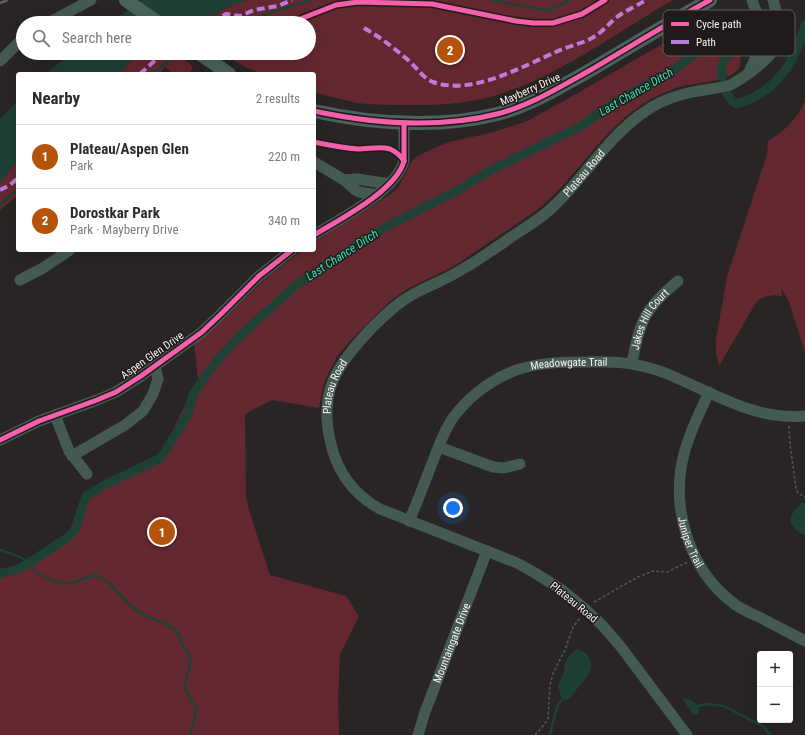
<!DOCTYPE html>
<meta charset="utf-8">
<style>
:root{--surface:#fff;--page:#f7f7f7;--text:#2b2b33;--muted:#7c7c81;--line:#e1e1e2;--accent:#b45309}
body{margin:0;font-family:"Roboto Condensed",sans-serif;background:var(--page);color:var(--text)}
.controls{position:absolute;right:12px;bottom:12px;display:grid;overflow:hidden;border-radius:4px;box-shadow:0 4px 16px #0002}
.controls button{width:36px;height:36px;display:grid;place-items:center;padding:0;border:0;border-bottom:1px solid var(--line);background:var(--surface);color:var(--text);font:20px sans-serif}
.you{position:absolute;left:453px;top:508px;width:14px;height:14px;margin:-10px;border:3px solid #fff;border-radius:50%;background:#1a73e8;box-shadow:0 0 0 6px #1a73e833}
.badge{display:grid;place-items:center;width:26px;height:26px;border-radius:50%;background:var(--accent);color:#fff;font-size:13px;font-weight:700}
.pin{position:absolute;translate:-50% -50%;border:2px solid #fff;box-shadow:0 1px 4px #0006}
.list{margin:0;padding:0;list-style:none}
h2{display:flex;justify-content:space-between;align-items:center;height:52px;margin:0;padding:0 16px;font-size:17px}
h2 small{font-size:13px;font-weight:400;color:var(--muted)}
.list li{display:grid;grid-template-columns:26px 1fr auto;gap:12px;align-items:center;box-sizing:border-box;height:64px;padding:0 16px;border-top:1px solid var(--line)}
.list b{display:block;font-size:15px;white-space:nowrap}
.list p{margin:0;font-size:13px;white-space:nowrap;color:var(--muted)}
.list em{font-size:13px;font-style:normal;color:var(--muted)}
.icon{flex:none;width:22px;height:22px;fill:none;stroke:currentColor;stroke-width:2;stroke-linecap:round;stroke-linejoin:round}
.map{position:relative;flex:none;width:805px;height:735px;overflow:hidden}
.search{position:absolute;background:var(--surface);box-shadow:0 4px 16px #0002;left:16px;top:16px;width:300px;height:44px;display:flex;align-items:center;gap:10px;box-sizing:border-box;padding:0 14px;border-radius:22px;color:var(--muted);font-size:15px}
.panel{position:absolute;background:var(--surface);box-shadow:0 4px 16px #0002;left:16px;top:72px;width:300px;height:180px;border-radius:4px}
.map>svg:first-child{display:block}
</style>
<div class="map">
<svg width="805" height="735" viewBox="0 0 805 735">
<rect width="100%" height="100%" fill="#292525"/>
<g fill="#63282f">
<path d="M247 0H673C633 23 596 49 556 70 528 85 496 98 464 102 446 105 428 105 410 105 393 105 375 105 358 103 343 100 328 96 314 92V74H263L245 67 222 53H309V23H200L228 7Z"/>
<path d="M725 11 733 15C735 19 737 23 737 27 736 30 734 32 735 36 735 38 737 41 738 44 740 50 742 62 739 68 728 83 696 82 679 87 670 90 660 94 651 99 604 125 578 177 537 210L454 266 407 289 388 303 348 343 336 358 324 383 319 408 272 400 245 414 246 497 249 510 270 575 346 596 359 616 340 655 338 697 339 735H0V569L18 566 27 561 66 534C79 521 74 502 88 490L158 455 165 446 198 379 194 343 226 317 269 275 303 250H314V242L391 194 399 186 411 163 416 157 430 150 449 142 490 133 525 122 562 102 697 24Z"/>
<polygon points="139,53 175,53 193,66 190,74 174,74 165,67 159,74 118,74"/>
<path d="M805 101V352L789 302 781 288 782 296C773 294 765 296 757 301L719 366 716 352V339L727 277 767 154 768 141C785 131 797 119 805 101Z"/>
<polygon points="18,159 18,195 0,210 0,183"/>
</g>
<g fill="#1f4135">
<polygon points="142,0 247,0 228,7 200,23 110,23"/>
<polygon points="72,53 139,53 118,74 45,74"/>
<polygon points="18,100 18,159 0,183 0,119"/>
<path d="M802 503H805V535C786 527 787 515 802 503Z"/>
<path d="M577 649C582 650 585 652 588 656 597 670 585 678 577 689 573 694 572 698 566 700L561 697 558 685 564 672 565 664 568 657Z"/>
<path d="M684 698C692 700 699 703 699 713L697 715 693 714 684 701 683 699Z"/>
</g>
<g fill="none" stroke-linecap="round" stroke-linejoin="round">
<g stroke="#1f4135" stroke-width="2.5">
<polyline points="491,0 527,7 549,10 570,0"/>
<polyline points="239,23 310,0"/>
<polyline points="153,74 177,53"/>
<polyline points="0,205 18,189"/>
<path d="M0 550 20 557 29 563 39 574 53 581 64 583H71L95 575C110 578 121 599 133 608 145 618 162 621 175 629L179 635 182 645 188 652 191 661 184 687 196 707V712L190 735"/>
<polyline points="698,706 707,704 724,706 764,727 770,735"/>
<path d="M550 735C553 726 555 703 563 699"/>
</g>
<g stroke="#1f4135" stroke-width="9">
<path d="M727 94 732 101 736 104C776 93 795 63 805 25"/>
<path d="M0 574 15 570 24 566 67 538 75 530 86 496 106 484 161 458 188 414 193 394 212 367 225 352 240 336 295 286 384 228 458 190 489 171 581 126 615 102 674 70 711 41 719 37 726 38 730 45 731 52C722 61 721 65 722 77"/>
</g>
<g stroke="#4d5955" stroke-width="1.5" stroke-dasharray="3 2" stroke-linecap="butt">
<polyline points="789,426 790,444 796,489 798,493 805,497"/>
<polyline points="594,602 638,577 653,571 667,572 688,562"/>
<polyline points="535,735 543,726 548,719 550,685 553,673 565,650 573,627 580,618"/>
</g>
<g stroke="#455a53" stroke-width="11">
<polyline points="48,23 91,0"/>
<polyline points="0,61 23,38"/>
<path d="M750 70C759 53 763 34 758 15 756 10 753 5 752 0"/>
<polyline points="314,162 344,180 354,189 359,192 378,195"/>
<polyline points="344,180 357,179 390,184"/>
<path d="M314 235C340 219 396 191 404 161V123"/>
<polyline points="20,280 43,268 70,250"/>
<path id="s1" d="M632 363C640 321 644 309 678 281"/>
<path id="s2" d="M709 392C700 412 689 433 684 454 670 507 689 569 732 602 740 609 750 613 759 617 774 625 790 633 805 641"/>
<polyline points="55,415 69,451 87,474"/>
<polyline points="0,440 39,421 97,400 116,392 141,376 202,332 220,315 259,276 292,250"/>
<polyline points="439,447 493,467 504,468 520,464"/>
<polyline points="72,456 125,425 143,411 153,394 158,379 155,366"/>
<path id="s3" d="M409 521C418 501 425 481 433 461 439 445 445 429 455 415 472 393 500 373 527 367 547 362 567 362 587 362 616 361 638 363 665 373 710 391 754 421 805 416"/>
<path id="s4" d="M418 735 425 712 487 551"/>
<path id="s5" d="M687 735 621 647 602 625 584 608 562 590 535 573 517 563 380 509C353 494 336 470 330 440 319 391 337 365 369 331 381 319 392 307 407 298 424 287 444 281 461 270 476 262 489 252 503 243 515 234 529 226 541 217 578 188 602 143 640 115 654 104 671 97 688 93 702 90 716 89 730 85 739 81 745 76 752 71 759 65 767 60 772 52 781 37 778 16 773 0"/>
</g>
<g stroke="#48635b" stroke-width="14">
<polyline points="126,0 158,23"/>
<polyline points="199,53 229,74"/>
<path d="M314 111C374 124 437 129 497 114 529 106 558 88 587 72 628 48 668 23 710 0"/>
</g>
<polyline stroke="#5d6663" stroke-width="2.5" stroke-dasharray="8 4" stroke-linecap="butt" points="0,3 8,0"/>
<g stroke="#bd7bd9" stroke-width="4" stroke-dasharray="8 4" stroke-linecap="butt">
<polyline points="213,23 226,14 240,16 254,10 278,6 292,0"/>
<path d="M364 28C380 37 394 48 408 60 417 68 423 78 433 82 472 96 523 66 558 51 569 46 581 44 592 38 603 32 608 24 617 17 626 10 637 6 646 0"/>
<polyline points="140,74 163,53"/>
<polyline points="0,190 10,185 18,178"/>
</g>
<defs>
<g id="cycleway">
<polyline points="290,23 336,5 358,2 432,4 516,21 533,23 553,23 582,14 605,0"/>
<path d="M314 111C374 124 437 129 497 114 529 106 558 88 587 72 628 48 668 23 710 0"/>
<path d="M314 142C328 145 343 148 358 149 369 149 380 146 390 149 397 152 400 155 404 161"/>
<path d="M314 235C340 219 396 191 404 161V123"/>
<polyline points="0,440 39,421 97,400 116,392 141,376 202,332 220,315 259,276 292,250"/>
</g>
</defs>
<use href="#cycleway" stroke="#211a1a" stroke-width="8"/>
<use href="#cycleway" stroke="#f560ab" stroke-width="5"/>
</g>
<g text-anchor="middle" stroke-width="3" stroke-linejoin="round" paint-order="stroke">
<g font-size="11" fill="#f7f2f2" stroke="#211a1a">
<text transform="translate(530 89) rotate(-24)" y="4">Mayberry Drive</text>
<text dy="4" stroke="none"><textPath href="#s5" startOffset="871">Plateau Road</textPath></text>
<text dy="4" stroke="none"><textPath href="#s1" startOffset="48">Jakes Hill Court</textPath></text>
<text transform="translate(152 355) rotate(-35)" y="4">Aspen Glen Drive</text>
<text dy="4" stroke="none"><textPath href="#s3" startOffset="246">Meadowgate Trail</textPath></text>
<text dy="4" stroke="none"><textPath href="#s5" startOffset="535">Plateau Road</textPath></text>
<text dy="4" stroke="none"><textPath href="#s2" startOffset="157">Juniper Trail</textPath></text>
<text transform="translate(574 602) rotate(39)" y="4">Plateau Road</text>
<text dy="4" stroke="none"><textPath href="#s4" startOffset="98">Mountaingate Drive</textPath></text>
</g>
<g font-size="12" font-style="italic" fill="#32e4b3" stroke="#211a1a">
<text transform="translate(636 92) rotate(-30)" y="4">Last Chance Ditch</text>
<text transform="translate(342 255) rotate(-33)" y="4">Last Chance Ditch</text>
</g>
</g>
<rect x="663" y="10" width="132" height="46" rx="6" fill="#211a1a" stroke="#615b5b" stroke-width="1"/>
<rect x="671" y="22" width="18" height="4" fill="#f560ab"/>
<rect x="671" y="40" width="18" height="4" fill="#bd7bd9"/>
<g font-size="11" fill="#f7f2f2">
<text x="696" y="28">Cycle path</text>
<text x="696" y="46">Path</text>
</g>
</svg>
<div class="controls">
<button>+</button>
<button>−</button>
</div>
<div class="you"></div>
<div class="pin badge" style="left:162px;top:532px">1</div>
<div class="pin badge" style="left:450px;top:50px">2</div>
<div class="search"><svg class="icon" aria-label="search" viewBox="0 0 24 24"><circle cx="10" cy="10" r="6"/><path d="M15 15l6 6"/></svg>Search here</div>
<section class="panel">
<h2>Nearby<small>2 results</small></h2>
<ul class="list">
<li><span class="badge">1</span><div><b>Plateau/Aspen Glen</b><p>Park</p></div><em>220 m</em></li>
<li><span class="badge">2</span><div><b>Dorostkar Park</b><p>Park · Mayberry Drive</p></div><em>340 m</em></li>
</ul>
</section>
</div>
